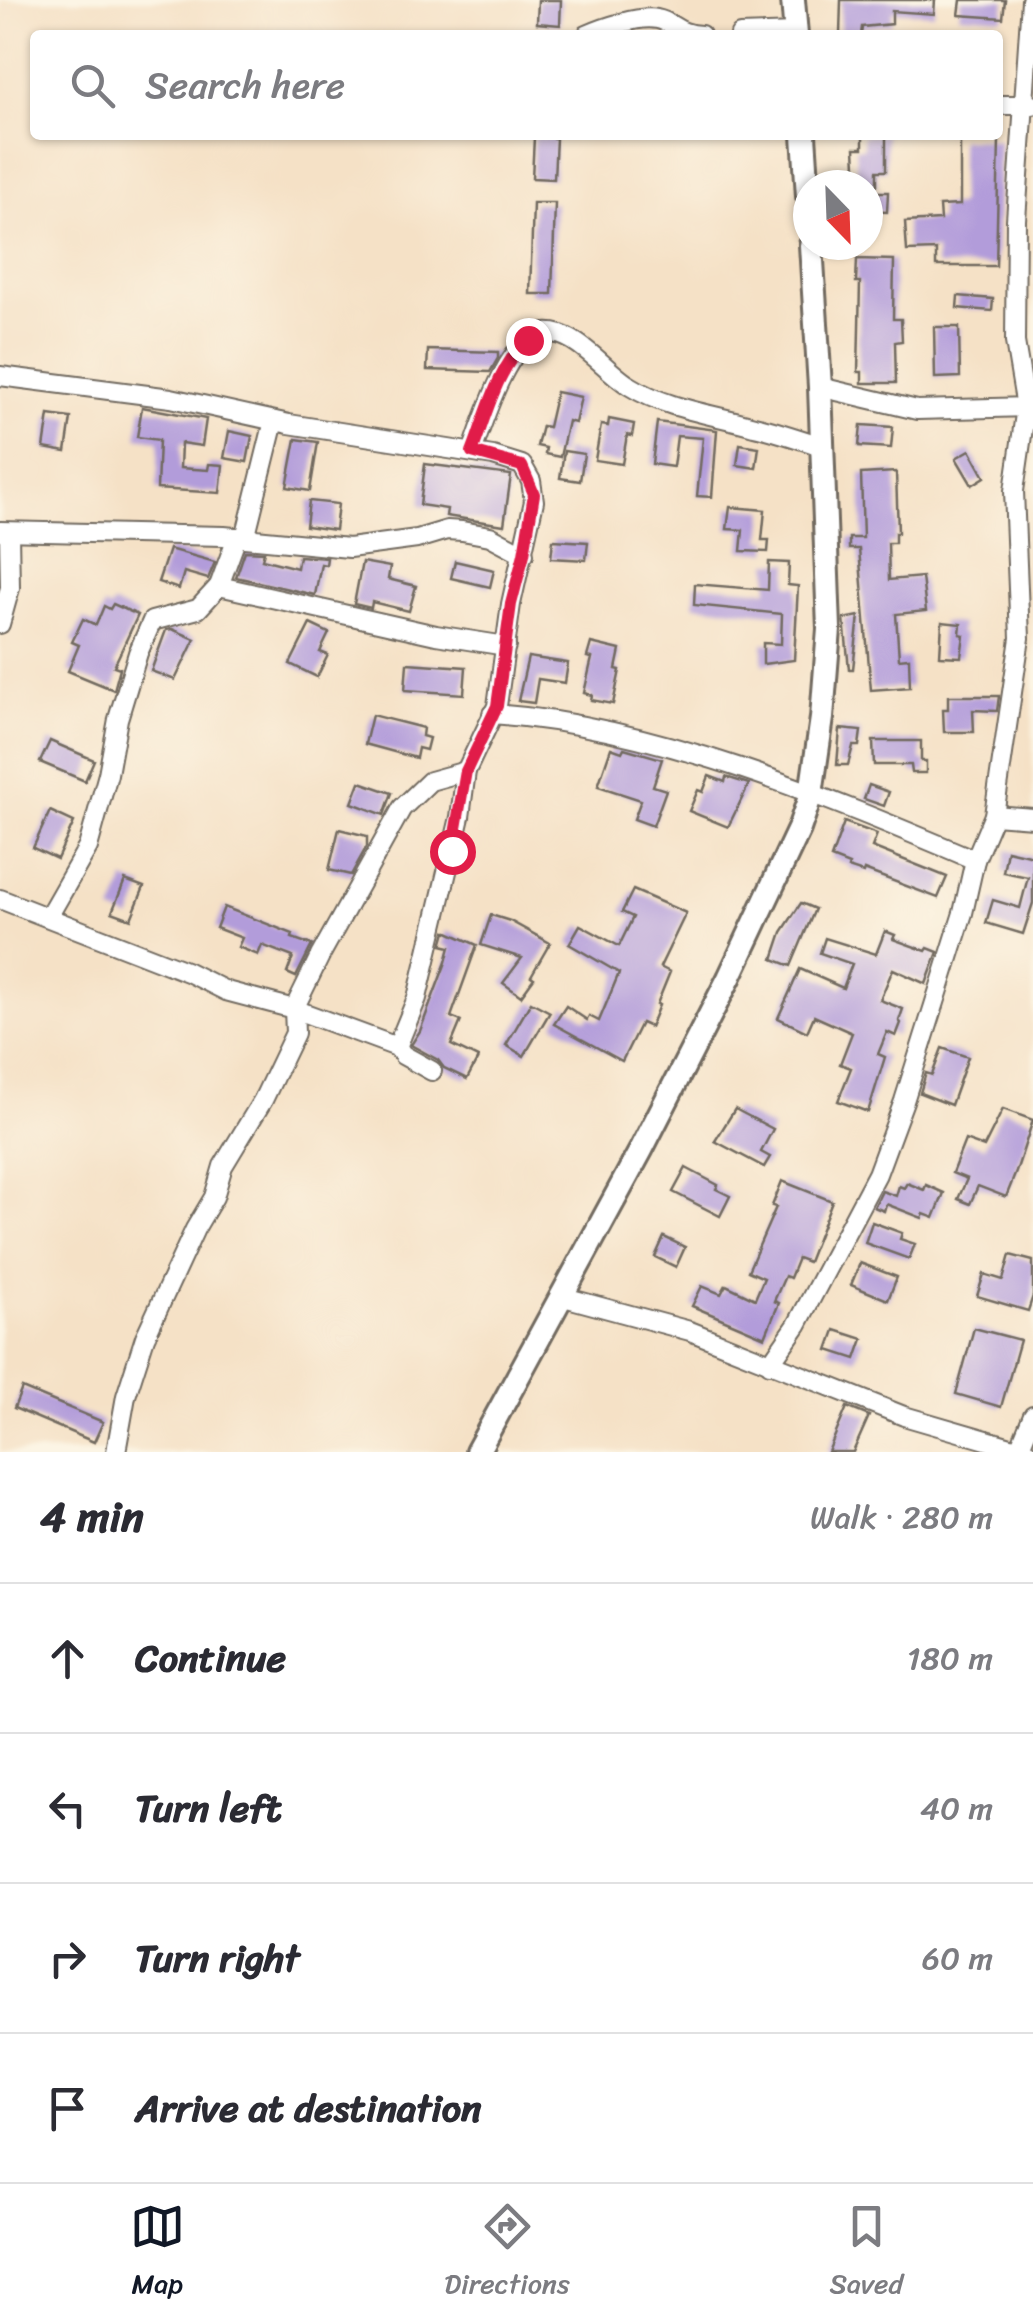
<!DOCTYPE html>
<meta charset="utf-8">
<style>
:root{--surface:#fff;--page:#f7f7f7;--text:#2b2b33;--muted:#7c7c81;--line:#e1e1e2;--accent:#111827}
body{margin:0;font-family:Sriracha,sans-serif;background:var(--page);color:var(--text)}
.compass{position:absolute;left:793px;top:170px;width:90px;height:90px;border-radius:50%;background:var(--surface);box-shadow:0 2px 8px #0004;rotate:157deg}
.stop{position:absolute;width:30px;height:30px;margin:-22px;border:8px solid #e11d48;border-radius:50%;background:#fff}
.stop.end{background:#e11d48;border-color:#fff;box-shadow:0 2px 10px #0008}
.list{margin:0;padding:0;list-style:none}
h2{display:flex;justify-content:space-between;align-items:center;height:130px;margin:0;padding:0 40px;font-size:42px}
h2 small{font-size:32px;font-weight:400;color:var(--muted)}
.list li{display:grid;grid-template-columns:65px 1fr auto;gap:30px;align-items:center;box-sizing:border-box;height:150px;padding:0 40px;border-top:2px solid var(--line)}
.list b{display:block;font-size:38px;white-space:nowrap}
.list em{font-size:32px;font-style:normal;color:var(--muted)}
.icon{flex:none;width:55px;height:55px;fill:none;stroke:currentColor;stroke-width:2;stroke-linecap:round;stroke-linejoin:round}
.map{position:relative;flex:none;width:1033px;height:1452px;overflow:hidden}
.search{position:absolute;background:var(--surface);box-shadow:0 2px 8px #0004;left:30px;right:30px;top:30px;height:110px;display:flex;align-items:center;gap:25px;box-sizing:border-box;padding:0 35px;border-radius:10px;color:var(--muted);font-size:38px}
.sheet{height:730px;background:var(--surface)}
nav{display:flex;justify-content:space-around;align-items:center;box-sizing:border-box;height:140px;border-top:2px solid var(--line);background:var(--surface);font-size:28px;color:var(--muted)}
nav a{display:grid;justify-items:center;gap:5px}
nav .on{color:var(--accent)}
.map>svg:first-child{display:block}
</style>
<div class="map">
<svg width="1033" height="1452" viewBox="0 0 1033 1452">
<rect width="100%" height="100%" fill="#fcf5e5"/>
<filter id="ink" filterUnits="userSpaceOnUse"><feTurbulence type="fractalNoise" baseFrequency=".01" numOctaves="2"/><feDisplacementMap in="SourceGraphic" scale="20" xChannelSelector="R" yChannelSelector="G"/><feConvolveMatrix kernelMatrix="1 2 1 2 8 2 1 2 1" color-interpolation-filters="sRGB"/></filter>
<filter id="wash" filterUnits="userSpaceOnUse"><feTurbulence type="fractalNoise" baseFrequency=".0048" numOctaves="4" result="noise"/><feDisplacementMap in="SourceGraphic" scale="40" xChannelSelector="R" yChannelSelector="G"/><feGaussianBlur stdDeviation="2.25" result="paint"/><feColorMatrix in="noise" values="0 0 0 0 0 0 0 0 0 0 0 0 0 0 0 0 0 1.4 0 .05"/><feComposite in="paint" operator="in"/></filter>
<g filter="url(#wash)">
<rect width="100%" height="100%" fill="#f5e1c6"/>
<g id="blocks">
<g fill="#b29cda">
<polygon points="538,0 561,0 560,25 537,23"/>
<polygon points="841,0 935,0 934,14 892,11 892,24 862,27 861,35 840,35"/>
<polygon points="961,0 1005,0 1003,18 959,15"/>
<polygon points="863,135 886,135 886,171 877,171 877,185 857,185 855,148 863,148"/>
<polygon points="534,137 556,138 554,179 532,178"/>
<polygon points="960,139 999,140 996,266 936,266 936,250 907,251 905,222 940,220 939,206 960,205"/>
<polygon points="868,192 888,192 887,212 868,211"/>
<polygon points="533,203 555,203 552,294 530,294"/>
<polygon points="857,259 894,260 893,319 901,319 902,341 895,342 896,383 862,383 862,372 858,372 860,282 856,282"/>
<polygon points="958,296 993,299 992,311 957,308"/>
<polygon points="934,327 959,327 960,377 935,378"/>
<polygon points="428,350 498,352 498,358 490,372 427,370"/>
<polygon points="556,392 581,397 575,423 568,421 560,457 545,454 546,448 537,446 542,426 548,427"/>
<polygon points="142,407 206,419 202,446 181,443 180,468 208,470 209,464 223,465 220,493 157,489 159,440 137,437"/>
<polygon points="49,415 71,418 66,452 44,448"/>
<polygon points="609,419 634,424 632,436 627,435 622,464 595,460 601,425 608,426"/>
<polygon points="657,422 717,430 712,497 697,496 703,438 677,436 673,467 652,464"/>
<polygon points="861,425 893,427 891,448 859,446"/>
<polygon points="229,431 252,436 247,462 224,458"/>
<polygon points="296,439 318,442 310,491 287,487"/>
<polygon points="740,444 759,447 756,468 737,465"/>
<polygon points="970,450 985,477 972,485 956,458"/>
<polygon points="564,451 584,454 580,481 560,478"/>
<polygon points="425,464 511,475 504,525 446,516 447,509 420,505"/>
<polygon points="896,472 898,533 895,533 895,543 888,543 889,580 922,577 926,611 896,614 899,659 909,658 910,687 871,690 859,549 849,549 849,538 863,538 861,474"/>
<polygon points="309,501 338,504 335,530 306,526"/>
<polygon points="730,507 765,510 762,540 769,540 768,552 741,551 743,530 727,529"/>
<polygon points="553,540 588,542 586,560 551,558"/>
<polygon points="169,549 215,562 208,579 184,572 179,589 158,582"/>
<polygon points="245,551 264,552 262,559 297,568 299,556 327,558 326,565 321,564 315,595 236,577"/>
<polygon points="455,561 494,570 490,587 451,578"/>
<polygon points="362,562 390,567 388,579 416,586 409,611 372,602 371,608 354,604"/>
<polygon points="769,562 789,563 788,585 798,586 794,660 763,664 763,643 781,644 782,614 694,605 695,584 768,590"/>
<polygon points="113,604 138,615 114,666 120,668 114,690 68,671 79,645 72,642 83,619 96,625 104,606 110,609"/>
<polygon points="859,616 853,669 849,669 844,619"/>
<polygon points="942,622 961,624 960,634 964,635 961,657 940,656"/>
<polygon points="310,624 329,633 320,652 328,655 317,677 290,664"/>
<polygon points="172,629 195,639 175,680 151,671 166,630"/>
<polygon points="591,643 620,650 616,669 620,670 613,704 591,700 592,695 584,693 592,658 587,657"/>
<polygon points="528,657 568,663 565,683 538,679 534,703 518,701"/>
<polygon points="407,663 466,667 464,694 405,690"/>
<polygon points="948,696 999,696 997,711 973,710 974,732 944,732 943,709 948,709"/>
<polygon points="372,715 423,728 422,736 429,738 426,750 418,748 416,758 365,744"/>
<polygon points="840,729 861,731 859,746 853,746 848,765 837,765"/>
<polygon points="50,741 94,760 85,781 40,762"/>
<polygon points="873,741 921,741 921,761 926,761 926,773 912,773 911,765 874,765"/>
<polygon points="611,748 622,752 624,748 662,759 653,786 666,790 653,826 634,819 641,800 598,786"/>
<polygon points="709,776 725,782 726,777 749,784 728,827 689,811 698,790 703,792"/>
<polygon points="360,782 392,793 384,815 352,803"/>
<polygon points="869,785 889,792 884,806 864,799"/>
<polygon points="50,811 74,822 57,859 33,848"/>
<polygon points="844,822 877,834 872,847 947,877 938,898 864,870 863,873 848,868 849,865 831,858"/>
<polygon points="339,829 367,836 367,846 351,875 329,870"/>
<polygon points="1007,850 1033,856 1033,903 1023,934 986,923 993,900 1020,908 1028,877 1003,872"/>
<polygon points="125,880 144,887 131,919 112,912"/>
<polygon points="633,890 686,913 660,967 670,972 657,1004 659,1005 650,1027 641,1023 622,1061 554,1024 566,1006 587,1020 589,1016 599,1021 619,973 569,944 580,925 619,946 633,917 622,912"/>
<polygon points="801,903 815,909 791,966 773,959 782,932"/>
<polygon points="224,907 293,934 292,938 312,945 296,977 287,973 293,957 262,945 258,955 238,947 242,938 216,928"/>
<polygon points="491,915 510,921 550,943 531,976 534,978 521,996 503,983 522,958 481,945"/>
<polygon points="446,931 477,945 451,1017 461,1021 451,1045 478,1058 467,1079 444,1068 438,1060 411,1045 420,1031 446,962 450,947 442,945"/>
<polygon points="885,931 895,935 893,939 926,951 928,948 938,952 926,984 893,969 880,1000 903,1009 899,1021 901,1023 896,1036 887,1032 878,1054 885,1057 868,1112 838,1101 851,1068 840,1064 852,1033 814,1016 807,1032 778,1018 800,969 843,988 852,964 820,953 825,938 876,954"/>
<polygon points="531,1002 550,1012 524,1056 506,1045"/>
<polygon points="942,1048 968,1057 951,1105 920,1093 926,1073 932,1075"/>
<polygon points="735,1109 773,1129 761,1152 770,1157 764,1167 715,1141"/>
<polygon points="1003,1109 1033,1120 1016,1172 1006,1197 978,1186 970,1204 958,1199 967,1179 952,1173 965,1140 984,1147"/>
<polygon points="686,1168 718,1185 716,1189 730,1196 720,1216 673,1192"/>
<polygon points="782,1181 832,1201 808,1262 798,1258 790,1278 785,1276 774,1301 779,1303 765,1337 692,1306 702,1286 721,1294 726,1285 755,1299 764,1278 748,1271 776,1207 772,1206"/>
<polygon points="907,1183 924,1190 926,1185 944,1193 934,1218 924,1214 922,1218 886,1204 884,1211 874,1207 882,1191 896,1196 899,1186 904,1188"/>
<polygon points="872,1222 902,1233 900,1239 915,1244 909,1259 865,1243"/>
<polygon points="664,1237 685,1247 676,1267 655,1257"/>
<polygon points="1010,1255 1033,1261 1033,1296 1028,1311 977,1296 984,1274 1003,1280"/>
<polygon points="860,1263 897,1277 888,1300 851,1285"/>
<polygon points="974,1328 1020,1340 1001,1407 956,1394"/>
<polygon points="835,1330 863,1339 856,1359 828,1350"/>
<polygon points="22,1388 103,1422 94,1442 14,1408"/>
<polygon points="847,1407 869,1416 853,1452 828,1452"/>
</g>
</g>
</g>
<g filter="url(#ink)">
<use href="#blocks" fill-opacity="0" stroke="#726b61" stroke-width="2.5"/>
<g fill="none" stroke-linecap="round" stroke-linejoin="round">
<defs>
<g id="minor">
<path d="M587 35C602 28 640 15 657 19 674 22 676 34 701 35"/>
<polyline points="740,35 796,33"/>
<polyline points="998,105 1033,105"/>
<polyline points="0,376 171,398 289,424 493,456 522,465 531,481 534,501 511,604 497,706 466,771 460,817 417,998 397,1047"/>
<polyline points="820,387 917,410 1033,407"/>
<path d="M472 452C483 422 506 344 539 334 572 324 604 371 630 386 667 409 712 414 754 426 777 431 799 439 821 446"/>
<polyline points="0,531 224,536 349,548 417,539 447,530 462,531 490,536 524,554"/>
<polyline points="245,538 274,421"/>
<polyline points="219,586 237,537"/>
<polyline points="0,624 10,588 9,532"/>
<path d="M492 714C655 725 826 797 975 860"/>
<polyline points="994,815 1033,818"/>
<polyline points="0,899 188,972 226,991 294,1009 397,1047 403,1055 432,1071"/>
<polyline points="48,917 88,847 108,774 118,719 138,653 152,621 198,609 219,586 436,635 506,646"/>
<polyline points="560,1296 690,1331 904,1416 1028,1452"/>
<polyline points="770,1364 797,1325 877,1174 904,1101 963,913 975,860 994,815 1020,638 1014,491 1026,407 1015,342 1016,220 1031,0"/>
<polyline points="1019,1449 1033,1415"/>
<polyline points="116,1452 126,1396 145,1337 195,1229 214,1197 223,1166 263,1100 295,1033 294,1009 321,954 402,808 430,781 466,771"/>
</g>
<g id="secondary">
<polyline points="793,0 796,35"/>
<polyline points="804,135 808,196"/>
<polyline points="477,1452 641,1150 729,978 799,829 811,794 822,718 829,629 820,387 811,245"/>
</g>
</defs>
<use href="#minor" stroke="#726b61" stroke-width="22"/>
<use href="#secondary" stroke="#726b61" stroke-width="28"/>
<use href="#minor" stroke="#fff" stroke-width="18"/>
<use href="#secondary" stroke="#fff" stroke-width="22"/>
</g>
</g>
<g fill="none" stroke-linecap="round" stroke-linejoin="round" filter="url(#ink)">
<path stroke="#e11d48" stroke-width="12" d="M452 851 466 771 497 706 511 604 524 554 534 494 522 466 472 452C486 416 498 365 528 340"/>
</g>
</svg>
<svg class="compass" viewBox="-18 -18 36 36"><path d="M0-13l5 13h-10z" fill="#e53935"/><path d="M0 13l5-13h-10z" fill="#7c7c81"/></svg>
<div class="stop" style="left:452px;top:851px"></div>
<div class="stop end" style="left:528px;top:340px"></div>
<div class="search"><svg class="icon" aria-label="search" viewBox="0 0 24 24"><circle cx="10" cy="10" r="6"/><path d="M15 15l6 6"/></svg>Search here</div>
</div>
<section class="sheet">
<h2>4 min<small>Walk · 280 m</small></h2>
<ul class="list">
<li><svg class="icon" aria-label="ahead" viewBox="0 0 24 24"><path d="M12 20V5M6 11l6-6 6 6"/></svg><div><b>Continue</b></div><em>180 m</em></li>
<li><svg class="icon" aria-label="left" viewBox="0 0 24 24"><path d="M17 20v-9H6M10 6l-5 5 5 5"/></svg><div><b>Turn left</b></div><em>40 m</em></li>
<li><svg class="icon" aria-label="right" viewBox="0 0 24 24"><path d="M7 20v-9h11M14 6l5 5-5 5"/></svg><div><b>Turn right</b></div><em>60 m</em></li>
<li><svg class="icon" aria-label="arrive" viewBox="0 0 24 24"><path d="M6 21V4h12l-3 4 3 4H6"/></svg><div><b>Arrive at destination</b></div></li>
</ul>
</section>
<nav>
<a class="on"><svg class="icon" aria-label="map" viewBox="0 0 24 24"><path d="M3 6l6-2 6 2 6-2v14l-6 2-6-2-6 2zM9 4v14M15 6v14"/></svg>Map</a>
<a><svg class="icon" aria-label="directions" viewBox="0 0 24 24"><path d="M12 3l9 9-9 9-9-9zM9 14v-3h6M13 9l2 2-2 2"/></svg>Directions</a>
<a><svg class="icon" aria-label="saved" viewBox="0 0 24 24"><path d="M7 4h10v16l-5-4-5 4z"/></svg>Saved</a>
</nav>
